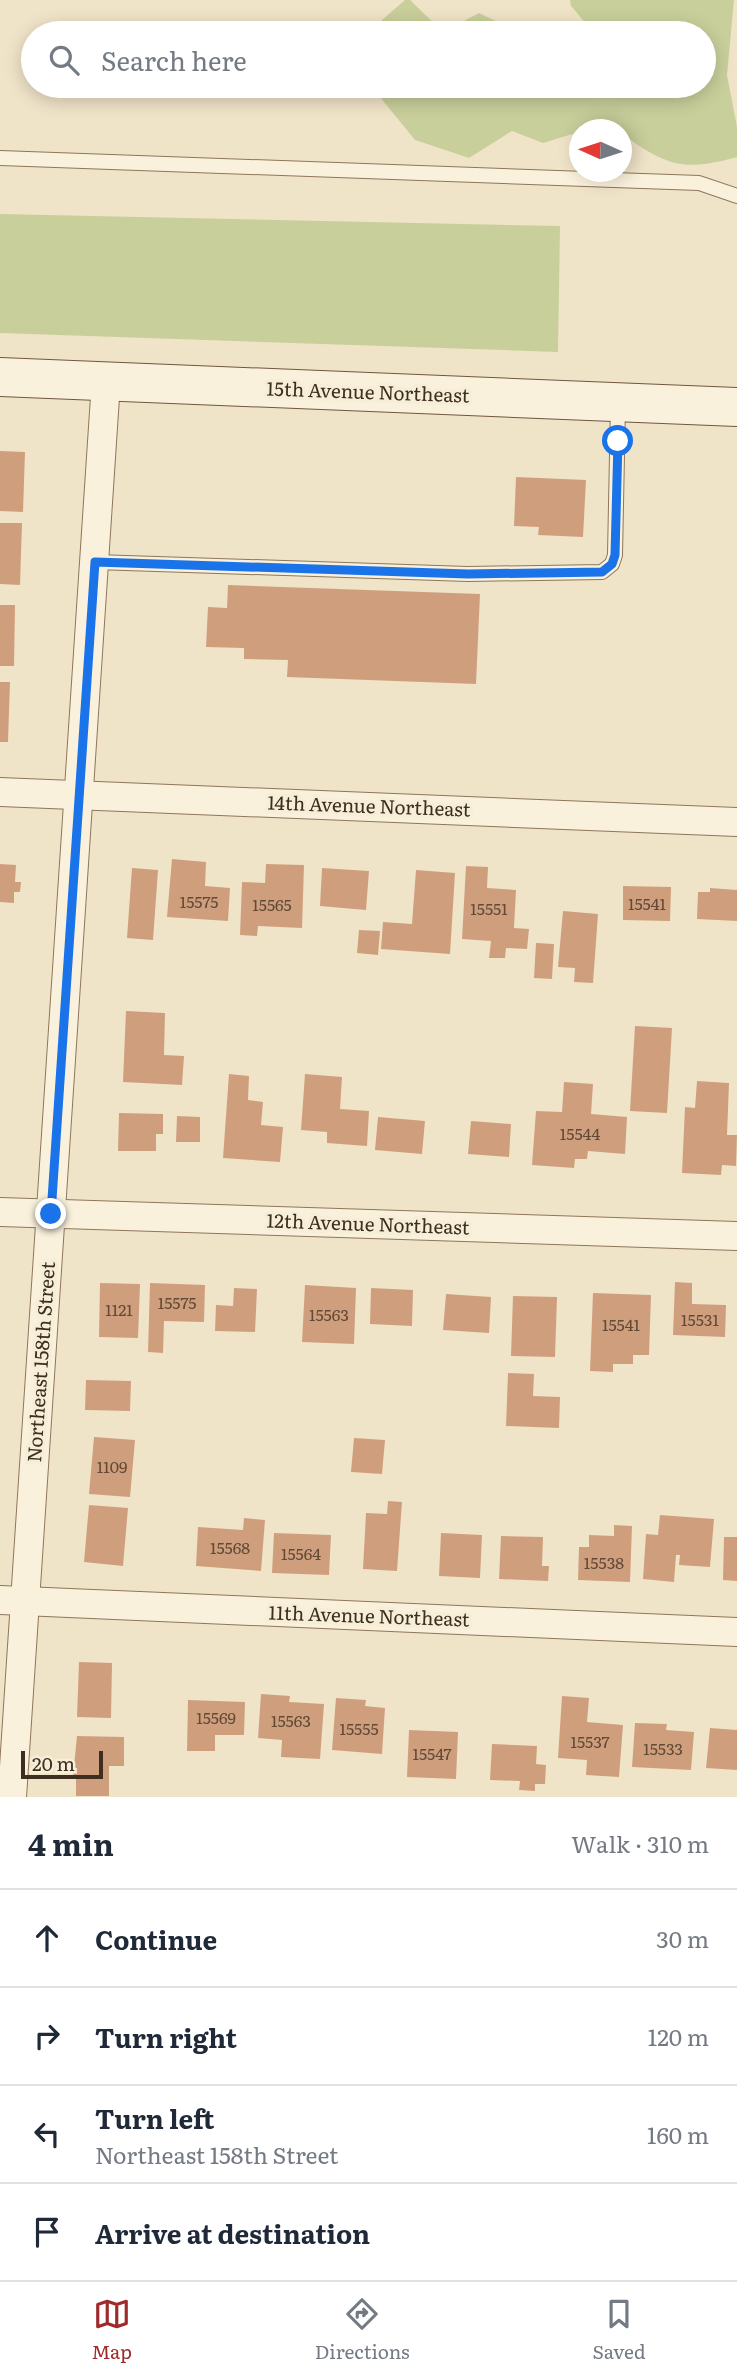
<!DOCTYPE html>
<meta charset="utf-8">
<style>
:root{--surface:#fff;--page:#f6f6f7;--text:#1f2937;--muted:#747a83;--line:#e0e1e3;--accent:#9e2a2b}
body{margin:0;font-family:Literata,serif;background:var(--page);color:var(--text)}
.compass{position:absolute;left:569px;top:119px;width:63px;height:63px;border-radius:50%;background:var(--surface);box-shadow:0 4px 18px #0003;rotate:273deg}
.scale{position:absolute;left:21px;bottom:18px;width:82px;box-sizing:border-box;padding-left:7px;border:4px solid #3d2e20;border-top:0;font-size:19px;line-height:24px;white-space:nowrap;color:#3d2e20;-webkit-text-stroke:5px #f7eed8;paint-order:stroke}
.stop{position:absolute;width:21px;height:21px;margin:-16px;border:5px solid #1a73e8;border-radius:50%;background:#fff}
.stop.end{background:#1a73e8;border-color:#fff;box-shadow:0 2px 7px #0008}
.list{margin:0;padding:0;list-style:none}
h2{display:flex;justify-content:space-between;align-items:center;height:91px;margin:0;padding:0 28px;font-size:30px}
h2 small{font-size:23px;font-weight:400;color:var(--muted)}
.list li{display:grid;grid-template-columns:46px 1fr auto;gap:21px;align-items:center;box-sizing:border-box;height:98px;padding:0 28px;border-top:2px solid var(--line)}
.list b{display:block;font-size:26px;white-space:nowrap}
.list p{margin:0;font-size:23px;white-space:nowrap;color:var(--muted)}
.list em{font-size:23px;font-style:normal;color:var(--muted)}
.icon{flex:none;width:38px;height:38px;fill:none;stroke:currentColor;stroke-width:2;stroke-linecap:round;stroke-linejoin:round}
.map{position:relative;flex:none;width:737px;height:1797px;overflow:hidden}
.search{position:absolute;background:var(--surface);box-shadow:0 4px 18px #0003;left:21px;right:21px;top:21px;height:77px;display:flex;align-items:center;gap:18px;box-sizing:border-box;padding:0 24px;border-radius:38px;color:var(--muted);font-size:26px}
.sheet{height:483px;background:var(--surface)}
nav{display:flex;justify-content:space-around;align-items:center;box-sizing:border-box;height:98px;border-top:2px solid var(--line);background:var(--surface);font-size:19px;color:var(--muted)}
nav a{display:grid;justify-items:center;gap:4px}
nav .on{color:var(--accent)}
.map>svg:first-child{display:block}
</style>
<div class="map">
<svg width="737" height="1797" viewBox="0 0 737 1797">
<rect width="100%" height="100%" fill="#f0e4c8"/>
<g fill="#c9cf9b">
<polygon points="405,0 410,0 443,32 479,13 521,33 374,33 374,27"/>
<path d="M570 0H734L727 75 737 127V157C683 172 667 166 622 134V130L607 124 580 130 579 132 543 143 512 131 469 158 415 140 371 86H704V33H594L571 6Z"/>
<polygon points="0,214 560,226 558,352 0,333"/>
</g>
<g fill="#cf9f7d">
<polygon points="0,451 25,452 23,512 0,511"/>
<polygon points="516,477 586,480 583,537 538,535 539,527 514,526"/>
<polygon points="0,523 22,523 20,585 0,584"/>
<polygon points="228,585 480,594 476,684 287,677 288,660 244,659 244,648 206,647 208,607 227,608"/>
<polygon points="0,605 15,605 14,666 0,666"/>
<polygon points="0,682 10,682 8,742 0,742"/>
<polygon points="172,859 206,862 205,886 230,888 228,921 167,917"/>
<polygon points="0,864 16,865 15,882 21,882 20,892 14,892 14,903 0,902"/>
<polygon points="266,864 304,865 302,928 258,926 257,936 240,935 242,882 265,883"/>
<polygon points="466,866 488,867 487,888 516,890 514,928 529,929 527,949 506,948 505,958 489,958 491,941 462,939"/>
<polygon points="132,868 158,870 153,940 127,938"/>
<polygon points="322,868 369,871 366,910 320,906"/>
<polygon points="416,870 455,873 450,954 381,949 383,922 412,924"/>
<polygon points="623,886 671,887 670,921 623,920"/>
<polygon points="710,888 737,890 737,921 697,919 698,892 710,892"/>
<polygon points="563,911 598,914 593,983 574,982 575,968 558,967"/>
<polygon points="359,930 380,931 378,955 357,953"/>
<polygon points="536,943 554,944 552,979 534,978"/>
<polygon points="126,1011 165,1013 164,1055 184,1056 182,1085 123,1082"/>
<polygon points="635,1026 672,1028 667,1113 630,1111"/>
<polygon points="229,1074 249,1076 248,1100 263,1102 261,1125 283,1127 280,1162 223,1158"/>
<polygon points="305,1074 342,1077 340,1109 369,1111 367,1146 327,1143 327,1132 301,1130"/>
<polygon points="697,1081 729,1083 727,1135 737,1135 736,1166 722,1165 721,1175 682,1173 685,1107 695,1108"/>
<polygon points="564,1082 593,1084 591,1114 627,1117 625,1154 588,1151 587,1159 575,1159 574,1168 532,1165 536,1111 562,1112"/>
<polygon points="119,1113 163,1114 163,1134 156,1134 156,1151 118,1151"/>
<polygon points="177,1116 200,1117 200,1142 176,1142"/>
<polygon points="378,1117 425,1121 422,1154 375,1150"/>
<polygon points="471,1121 511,1124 509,1157 468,1154"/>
<polygon points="675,1282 692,1283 692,1304 726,1305 725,1337 673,1335"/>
<polygon points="100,1283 140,1284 138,1338 99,1337"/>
<polygon points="150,1283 205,1285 204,1322 164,1321 163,1353 148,1352"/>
<polygon points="305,1285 356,1288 354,1344 302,1342"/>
<polygon points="234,1288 257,1289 255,1332 215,1331 216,1305 233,1306"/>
<polygon points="371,1288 413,1290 412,1326 370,1324"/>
<polygon points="593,1293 651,1295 649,1355 633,1355 633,1364 613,1364 613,1372 590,1371"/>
<polygon points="446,1294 491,1297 489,1333 443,1330"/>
<polygon points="513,1296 557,1297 555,1357 511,1356"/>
<polygon points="508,1373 534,1374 533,1396 560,1397 559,1428 506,1426"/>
<polygon points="86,1380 131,1381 130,1411 85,1410"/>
<polygon points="94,1437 135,1440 130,1497 89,1494"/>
<polygon points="354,1438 385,1440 382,1474 351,1472"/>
<polygon points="388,1501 402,1502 397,1571 363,1569 366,1513 387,1514"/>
<polygon points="89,1505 128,1508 123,1566 84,1562"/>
<polygon points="660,1515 714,1519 710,1567 679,1565 680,1555 676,1555 674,1582 643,1579 646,1534 658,1535"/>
<polygon points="244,1518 265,1520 261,1571 196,1566 198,1527 243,1530"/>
<polygon points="614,1525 632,1526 630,1582 578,1580 579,1547 589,1547 589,1535 614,1536"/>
<polygon points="274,1533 331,1535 329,1575 272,1573"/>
<polygon points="441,1533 482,1535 480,1578 439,1576"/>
<polygon points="501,1536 543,1537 542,1566 549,1566 548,1581 499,1579"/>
<polygon points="724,1537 737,1537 737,1581 723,1580"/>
<polygon points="79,1662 112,1663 111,1718 77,1717"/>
<polygon points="261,1694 290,1696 289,1702 324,1704 320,1759 281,1757 282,1740 258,1738"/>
<polygon points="562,1696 589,1698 587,1722 623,1725 619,1777 586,1775 587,1760 558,1758"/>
<polygon points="336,1698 366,1700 365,1706 385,1708 382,1754 332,1750"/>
<polygon points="188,1700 245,1702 244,1735 215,1735 215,1751 187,1751"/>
<polygon points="635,1723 667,1724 666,1730 694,1732 691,1770 632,1767"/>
<polygon points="710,1728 737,1730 737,1770 706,1768"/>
<polygon points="409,1730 458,1732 456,1779 407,1777"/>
<polygon points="77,1736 124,1737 124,1766 109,1766 109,1796 76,1796 76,1777 73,1777"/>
<polygon points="492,1744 537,1746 536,1764 546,1765 545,1784 535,1784 535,1791 519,1790 520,1781 490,1780"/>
</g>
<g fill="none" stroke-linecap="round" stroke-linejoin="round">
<defs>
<g id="lane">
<polyline points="0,158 699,183 737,196"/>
<polyline points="95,562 468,574 602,572 612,564 615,555 618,404"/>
</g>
<g id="street">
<polyline points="0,792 737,822"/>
<polyline points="0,1212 737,1236"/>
<polyline points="0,1600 737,1632"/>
<polyline points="12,1797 106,382"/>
</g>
<polyline id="secondary" points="0,377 737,407"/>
</defs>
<use href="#lane" stroke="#8d765c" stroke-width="16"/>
<use href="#street" stroke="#8d765c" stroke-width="30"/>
<use href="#secondary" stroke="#6f573f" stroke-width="40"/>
<use href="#lane" stroke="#faf1dc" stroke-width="14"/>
<use href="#street" stroke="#faf1dc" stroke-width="28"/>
<use href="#secondary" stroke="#faf1dc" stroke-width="38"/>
</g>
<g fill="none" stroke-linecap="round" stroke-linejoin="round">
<polyline stroke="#1a73e8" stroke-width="9" points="51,1214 95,562 468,574 602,572 612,564 615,555 618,441"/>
</g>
<g text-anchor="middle" stroke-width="7" stroke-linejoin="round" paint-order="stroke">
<g font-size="16" fill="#624a37">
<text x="199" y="908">15575</text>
<text x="647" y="910">15541</text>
<text x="272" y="911">15565</text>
<text x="489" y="915">15551</text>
<text x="580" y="1140">15544</text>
<text x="177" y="1309">15575</text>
<text x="119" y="1316">1121</text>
<text x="329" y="1321">15563</text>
<text x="700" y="1326">15531</text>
<text x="621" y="1331">15541</text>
<text x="112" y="1473">1109</text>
<text x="230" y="1554">15568</text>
<text x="301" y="1560">15564</text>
<text x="604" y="1569">15538</text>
<text x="216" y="1724">15569</text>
<text x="291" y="1727">15563</text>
<text x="359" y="1735">15555</text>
<text x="590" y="1748">15537</text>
<text x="663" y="1755">15533</text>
<text x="432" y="1760">15547</text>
</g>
<g font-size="19" fill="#3d2e20" stroke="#f7eed8">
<text transform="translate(368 392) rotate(2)" y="7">15th Avenue Northeast</text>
<text transform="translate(369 806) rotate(2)" y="7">14th Avenue Northeast</text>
<text transform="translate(368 1224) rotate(2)" y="7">12th Avenue Northeast</text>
<text transform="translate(41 1362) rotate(-86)" y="7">Northeast 158th Street</text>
<text transform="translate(369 1616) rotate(2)" y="7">11th Avenue Northeast</text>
</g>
</g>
</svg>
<svg class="compass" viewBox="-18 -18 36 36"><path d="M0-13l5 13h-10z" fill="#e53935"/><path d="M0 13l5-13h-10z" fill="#747a83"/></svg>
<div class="scale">20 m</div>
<div class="stop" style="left:618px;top:441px"></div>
<div class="stop end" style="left:51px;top:1214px"></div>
<div class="search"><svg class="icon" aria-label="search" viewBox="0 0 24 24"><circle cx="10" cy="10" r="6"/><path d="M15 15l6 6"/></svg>Search here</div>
</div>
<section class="sheet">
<h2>4 min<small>Walk · 310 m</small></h2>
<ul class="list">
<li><svg class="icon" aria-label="ahead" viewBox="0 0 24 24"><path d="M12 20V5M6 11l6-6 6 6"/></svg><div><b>Continue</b></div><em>30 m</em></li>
<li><svg class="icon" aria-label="right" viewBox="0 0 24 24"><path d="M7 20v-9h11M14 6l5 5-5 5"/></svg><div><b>Turn right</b></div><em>120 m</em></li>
<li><svg class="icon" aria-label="left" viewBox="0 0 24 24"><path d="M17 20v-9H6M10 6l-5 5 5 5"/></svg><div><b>Turn left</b><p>Northeast 158th Street</p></div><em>160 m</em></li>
<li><svg class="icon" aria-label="arrive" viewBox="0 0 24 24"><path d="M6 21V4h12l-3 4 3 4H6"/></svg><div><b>Arrive at destination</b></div></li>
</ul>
</section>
<nav>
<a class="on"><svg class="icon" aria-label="map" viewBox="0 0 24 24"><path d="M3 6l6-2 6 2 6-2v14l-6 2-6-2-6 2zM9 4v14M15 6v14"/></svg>Map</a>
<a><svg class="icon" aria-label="directions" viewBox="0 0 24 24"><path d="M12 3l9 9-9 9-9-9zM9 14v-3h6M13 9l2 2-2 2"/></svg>Directions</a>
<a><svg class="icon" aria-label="saved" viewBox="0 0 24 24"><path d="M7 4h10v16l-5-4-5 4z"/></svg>Saved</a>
</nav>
